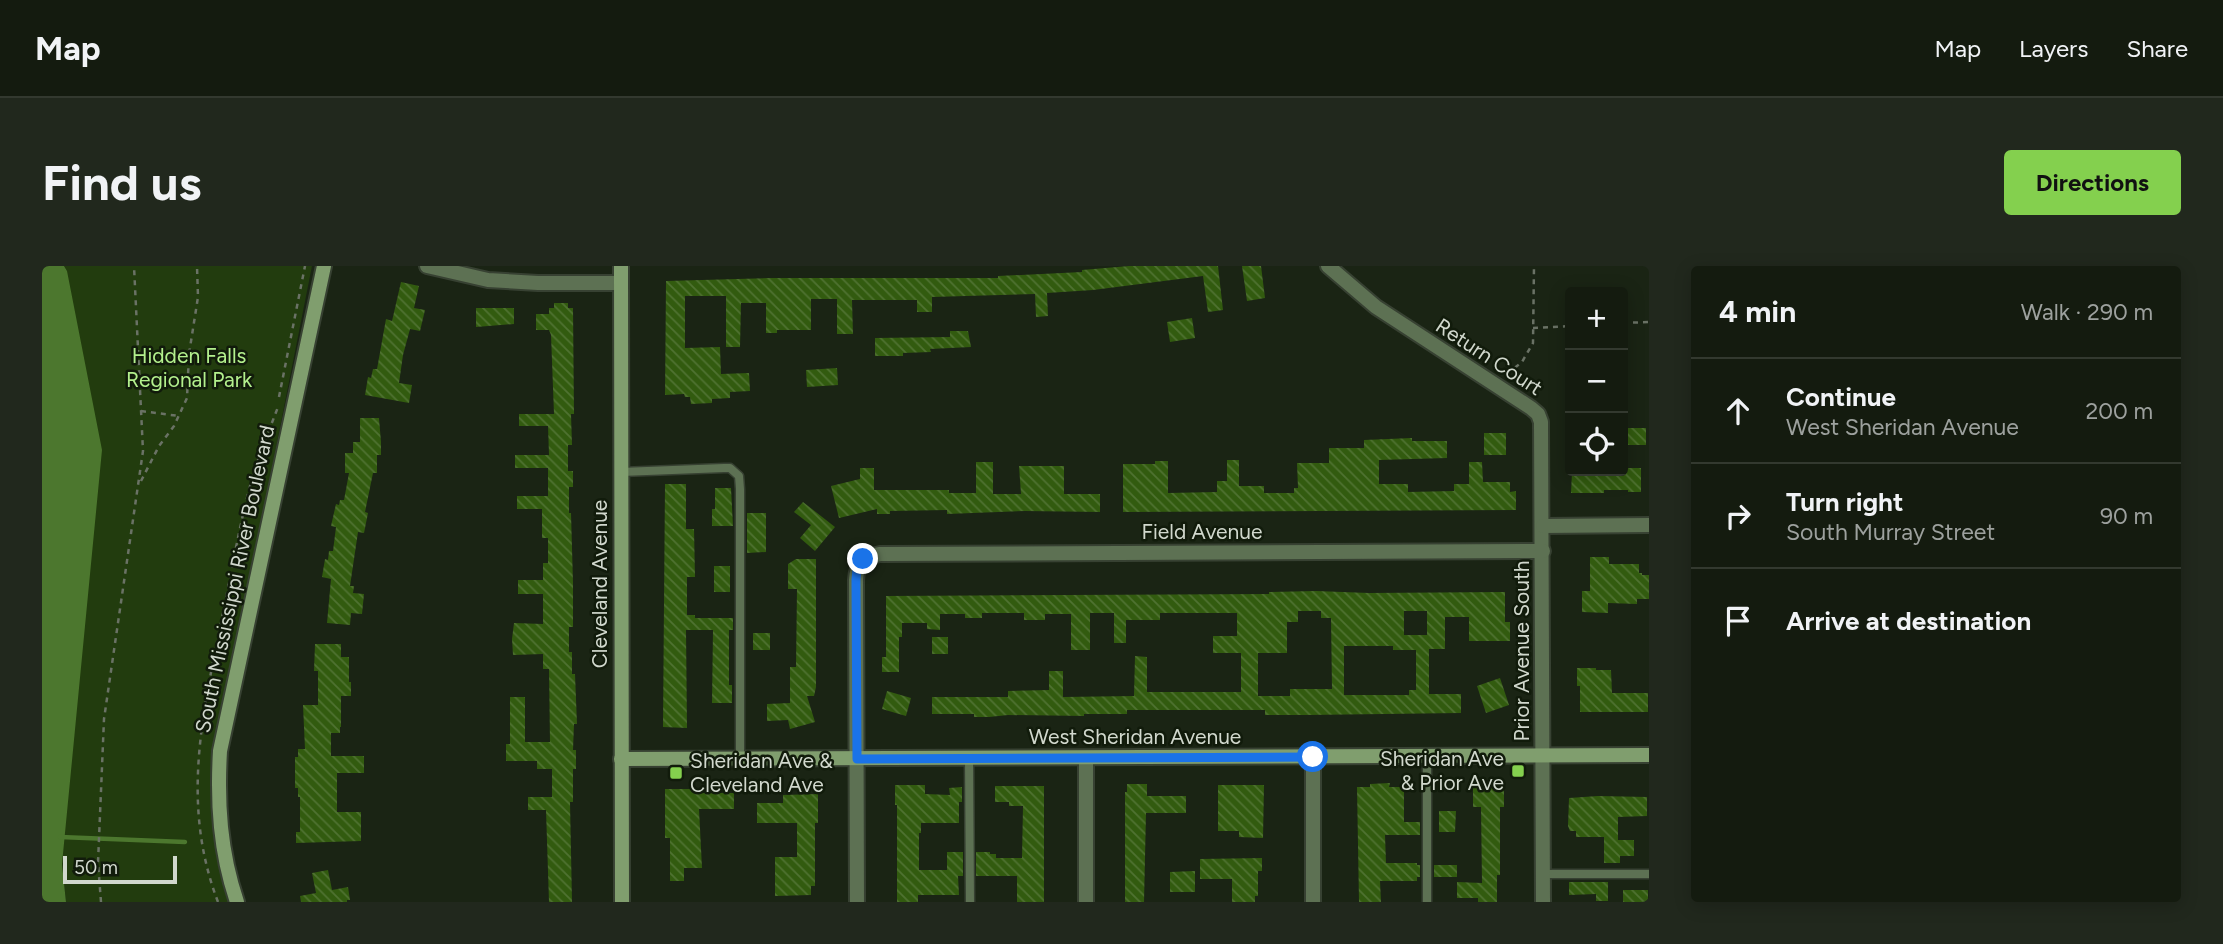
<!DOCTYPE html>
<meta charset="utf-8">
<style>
:root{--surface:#141b0f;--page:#21281d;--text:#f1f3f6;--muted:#9da19e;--line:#33392f;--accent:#84d04e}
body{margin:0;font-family:Figtree,sans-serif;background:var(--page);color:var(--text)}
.controls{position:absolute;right:21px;top:21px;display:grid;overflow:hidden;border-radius:7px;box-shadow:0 4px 18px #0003}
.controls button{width:63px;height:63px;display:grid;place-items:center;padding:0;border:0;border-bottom:2px solid var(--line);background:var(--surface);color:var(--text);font:35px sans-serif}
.scale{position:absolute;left:21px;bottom:18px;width:114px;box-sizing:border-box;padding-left:7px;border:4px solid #d1d8cd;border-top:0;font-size:19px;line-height:24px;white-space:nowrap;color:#d1d8cd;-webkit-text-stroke:5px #111b0b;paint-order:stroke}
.stop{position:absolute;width:21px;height:21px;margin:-16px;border:5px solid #1a73e8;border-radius:50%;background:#fff}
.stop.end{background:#1a73e8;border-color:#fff;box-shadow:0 2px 7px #0008}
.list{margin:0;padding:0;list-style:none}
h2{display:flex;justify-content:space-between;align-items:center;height:91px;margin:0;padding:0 28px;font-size:30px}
h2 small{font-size:23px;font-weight:400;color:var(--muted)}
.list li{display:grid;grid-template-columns:46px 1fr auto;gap:21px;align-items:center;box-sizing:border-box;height:105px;padding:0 28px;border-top:2px solid var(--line)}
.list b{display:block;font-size:26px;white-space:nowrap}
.list p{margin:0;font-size:23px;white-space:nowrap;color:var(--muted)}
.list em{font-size:23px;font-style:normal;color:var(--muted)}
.icon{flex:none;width:38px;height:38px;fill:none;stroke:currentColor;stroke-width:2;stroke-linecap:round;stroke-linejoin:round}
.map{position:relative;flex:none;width:1607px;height:636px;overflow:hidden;border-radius:7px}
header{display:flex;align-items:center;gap:42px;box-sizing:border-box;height:98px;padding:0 35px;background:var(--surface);border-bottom:2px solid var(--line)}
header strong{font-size:33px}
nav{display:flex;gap:38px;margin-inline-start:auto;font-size:24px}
.intro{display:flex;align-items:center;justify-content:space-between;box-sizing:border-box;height:168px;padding:0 42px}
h1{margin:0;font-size:49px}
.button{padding:18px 32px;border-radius:7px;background:var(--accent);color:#111;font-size:24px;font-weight:700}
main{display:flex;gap:42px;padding:0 42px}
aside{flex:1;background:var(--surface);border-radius:7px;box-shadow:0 4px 18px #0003}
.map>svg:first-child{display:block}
</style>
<header>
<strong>Map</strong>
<nav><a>Map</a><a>Layers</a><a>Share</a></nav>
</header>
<div class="intro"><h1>Find us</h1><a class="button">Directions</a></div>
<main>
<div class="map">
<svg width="1607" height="636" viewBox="0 0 1607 636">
<defs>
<pattern id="building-back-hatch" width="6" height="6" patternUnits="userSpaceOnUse" patternTransform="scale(1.75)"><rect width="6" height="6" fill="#325b0f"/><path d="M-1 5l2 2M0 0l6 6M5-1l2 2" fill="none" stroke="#4f7231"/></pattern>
</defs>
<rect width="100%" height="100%" fill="#1a2414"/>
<polygon fill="#223c0e" points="22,0 270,0 219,257 173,472 172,556 180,615 187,636 24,636 20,598 25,5"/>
<polygon fill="#4c772e" points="0,0 22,0 25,5 60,184 20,598 24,636 0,636"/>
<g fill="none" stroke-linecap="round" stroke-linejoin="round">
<polyline stroke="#4c772e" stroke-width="4.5" points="18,571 143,576"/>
</g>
<g fill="url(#building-back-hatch)" fill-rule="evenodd">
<polygon points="1087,0 1176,0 1181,44 1166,46 1161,10 1051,24 1005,27 1006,50 994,51 993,28 890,31 890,46 875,46 875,34 810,34 811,68 795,68 795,33 769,33 769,64 735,64 735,67 724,67 724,37 699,37 698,81 684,81 684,30 643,30 643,82 678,81 679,108 707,107 708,125 688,126 688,132 670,133 670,137 649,138 648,131 643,131 642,128 623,129 624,15 728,12 956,12 956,10 1040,6 1040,4"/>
<polygon points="1200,0 1219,0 1223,32 1205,35"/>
<polygon points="359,16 377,20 372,42 383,44 378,65 368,63 361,89 357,117 370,119 367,137 323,129 326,111 329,112 331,103 335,103 344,53 350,55"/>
<polygon points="512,37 526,37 526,42 531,42 532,148 529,148 530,179 526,179 526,205 531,205 531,221 527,221 527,247 529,247 531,317 531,361 527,361 527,386 530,386 530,408 533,408 535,458 532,458 531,484 534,484 534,503 531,503 531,536 528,536 530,636 507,636 504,544 486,544 486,531 510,531 510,503 495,503 495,495 464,495 464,478 468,478 468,431 483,431 483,476 508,476 507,403 501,403 501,388 471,389 470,373 472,357 501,358 501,328 476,328 476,314 501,314 501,297 506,297 506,272 500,272 500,243 475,243 475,230 506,230 506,202 473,202 473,189 507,189 506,160 477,160 477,148 512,148 509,69 507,64 494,64 494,48 507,48 507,42 512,42"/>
<polygon points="434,42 472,42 472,58 434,61"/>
<polygon points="1150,52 1153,72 1128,76 1125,56"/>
<polygon points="908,65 926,65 929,81 888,83 889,86 861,87 861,90 833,90 833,72 908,71"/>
<polygon points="795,102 796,119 765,121 764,104"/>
<polygon points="318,152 337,152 339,176 339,189 335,189 335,207 331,207 323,246 326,247 322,267 316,266 308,320 312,320 311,327 322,328 320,348 309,347 308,359 285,357 289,313 280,311 283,293 286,294 287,285 291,285 294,261 289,260 294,238 297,239 298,234 302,234 307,207 303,207 303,187 311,187 311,176 318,176"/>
<rect x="1586" y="162" width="18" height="17"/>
<rect x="1442" y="167" width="22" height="22"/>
<polygon points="1370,172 1370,175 1405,175 1405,192 1337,194 1337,218 1366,218 1366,226 1412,225 1412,218 1427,218 1427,196 1440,196 1441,216 1468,216 1468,226 1474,225 1474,244 1081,246 1081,198 1113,198 1113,195 1126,195 1126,227 1175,226 1175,215 1185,215 1185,194 1197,194 1197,220 1222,220 1222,227 1252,227 1252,222 1256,222 1255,197 1287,197 1287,182 1322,182 1322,174"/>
<polygon points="934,196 951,196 951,228 979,228 977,200 1022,200 1022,228 1058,228 1058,246 983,245 905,248 905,244 848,245 848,248 835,248 835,243 797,252 789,220 818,213 818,202 832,202 832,224 907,224 907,227 934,227"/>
<polygon points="1581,202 1599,202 1599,226 1586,226 1586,224 1562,224 1562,227 1529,227 1530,206 1569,206 1581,205"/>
<polygon points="623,218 644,218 644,263 652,263 653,311 645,311 645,349 653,349 653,352 691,352 691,364 687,364 687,419 690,419 690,437 670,437 671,364 644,364 645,462 621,461"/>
<polygon points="673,222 689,222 691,260 670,260 670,243 673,243"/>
<polygon points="761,236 793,261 773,285 758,272 769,259 752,246"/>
<polygon points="705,247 724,247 724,286 705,287"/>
<polygon points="1548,291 1567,291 1567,298 1597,298 1597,307 1600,307 1600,309 1607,309 1607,333 1595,333 1595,338 1566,337 1566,347 1540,346 1540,325 1548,325"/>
<polygon points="754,293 774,293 774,421 772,430 765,430 773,456 748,463 746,454 725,455 725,438 748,437 748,401 754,401 755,323 746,323 746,298"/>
<rect x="672" y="300" width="16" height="26"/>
<path d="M1274 325 1327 327 1463 326V356H1468V375H1427V351H1403V383H1387V428H1419V447L1266 449H1223V444H1085V448H1042V450L966 449 947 451H932V448H890V431H966V425L1007 424V405H1021V431L1092 430 1093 390 1105 391V426H1199V387H1171V370H1195V347H1118V354H1084V377H1072V347H1048V384H1029V348H1003V354H982V347H940V352H923V348H898V364L885 363V357H860V371H857V406H840V391H844V330L1227 328V326ZM1256 345H1279V352H1289L1290 423H1248V430H1216V387H1245V356H1256ZM1362 345H1385V369H1362ZM1302 380H1351V384H1374V424H1367V429H1302Z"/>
<rect x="711" y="367" width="17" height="17"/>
<rect x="890" y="371" width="16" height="17"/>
<polygon points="273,378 299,378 299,391 307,391 307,416 309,416 309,430 299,430 299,461 298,461 298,467 289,467 289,490 322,490 322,507 295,507 295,546 319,546 319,575 254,577 254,566 258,566 258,531 256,531 256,522 253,522 253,491 256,491 256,483 263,483 261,439 276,439 276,405 272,405"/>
<polygon points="1535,402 1554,402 1554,404 1569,404 1570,427 1606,427 1606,446 1538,446 1538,420 1535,420"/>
<polygon points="1458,412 1467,439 1444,447 1435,420"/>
<polygon points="845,425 869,432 864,450 840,443"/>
<polygon points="1348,517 1347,521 1362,521 1362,556 1378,556 1378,569 1343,569 1344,597 1375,597 1375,599 1378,599 1378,611 1375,611 1375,615 1338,615 1339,636 1317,636 1315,521 1328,521 1328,518"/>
<polygon points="1085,518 1105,518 1105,530 1144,530 1144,547 1104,547 1102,636 1083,636 1083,526 1085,526"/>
<polygon points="1431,518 1462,518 1462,541 1458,541 1458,609 1455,609 1455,636 1436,636 1436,632 1415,632 1415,616 1440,617 1439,541 1431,541"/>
<polygon points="853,519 883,519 883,528 908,529 907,522 920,521 920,536 917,536 917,557 879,557 879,567 877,567 877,604 905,604 905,586 921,586 921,610 916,610 917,629 876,629 876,636 855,636 855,539 853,539"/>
<polygon points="1176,519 1222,519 1221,572 1197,571 1197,565 1176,565"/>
<polygon points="953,520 1002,520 1002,636 975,636 975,610 934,610 934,586 948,586 948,588 954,588 954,592 980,592 981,540 967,540 967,536 953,536"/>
<polygon points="623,523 658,523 658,527 692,527 692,543 657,543 660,602 642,602 642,615 628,615 628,572 623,572"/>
<polygon points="776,528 776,557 773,557 773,620 769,620 769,629 733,630 733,591 755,591 755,557 715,557 715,537 741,537 741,529"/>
<polygon points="1556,530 1605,531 1605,550 1576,551 1576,574 1592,574 1592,590 1578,590 1578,597 1562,597 1562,571 1534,571 1534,565 1528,565 1526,560 1527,532"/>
<polygon points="1397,545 1414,545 1413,566 1397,566"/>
<polygon points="1220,592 1220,605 1216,605 1216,630 1213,630 1213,636 1190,636 1190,613 1158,613 1158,593"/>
<rect x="1392" y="599" width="23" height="12"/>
<polygon points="286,604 290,624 306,621 308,634 305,634 305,636 259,636 258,630 274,627 270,607"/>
<polygon points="1153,605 1153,626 1128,626 1128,606"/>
<polygon points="1527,616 1566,616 1566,635 1554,635 1554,628 1527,629"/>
<rect x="1581" y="624" width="25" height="12"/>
</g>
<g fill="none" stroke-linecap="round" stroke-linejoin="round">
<defs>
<g id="lane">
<polyline points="579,206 682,202 688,202 697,210 698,223 698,493"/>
<polyline points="1385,491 1385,636"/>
<polyline points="927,492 928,636"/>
<polyline points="1501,608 1607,608"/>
</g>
<g id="street">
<polyline points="385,0 446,14 496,17 579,17"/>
<polyline points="1286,0 1334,41 1489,142 1496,148 1499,156 1501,636"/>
<polyline points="1501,260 1607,259"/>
<path d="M815 636 814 314C815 297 821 291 838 288L1501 285"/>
<polyline points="1044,636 1044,492"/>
<polyline points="1271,636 1271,491"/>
</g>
<g id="secondary">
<polyline points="579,0 580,636"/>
<polyline points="579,493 1607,489"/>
<path d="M195 636C178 586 175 537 178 485L282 0"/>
</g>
</defs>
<use href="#lane" stroke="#374132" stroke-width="11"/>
<use href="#street" stroke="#374132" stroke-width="18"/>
<use href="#secondary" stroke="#374132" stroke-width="18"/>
<g stroke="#6a7265" stroke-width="2.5" stroke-dasharray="5 5" stroke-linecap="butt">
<polyline points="1581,57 1607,56"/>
<polyline points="1491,62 1528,60"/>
<polyline points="1465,108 1480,96 1491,77 1492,0"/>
<polyline points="237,131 263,0"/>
<polyline points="99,145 137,150"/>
<polyline points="99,215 117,180 132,160 145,132 147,88 156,31 155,0"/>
<polyline points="59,636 56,597 62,453 101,185 92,0"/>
<path d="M176 636C139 539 160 450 180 352 190 304 198 254 212 206 219 184 228 162 236 141"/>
</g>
<use href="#lane" stroke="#5d7153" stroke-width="8"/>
<use href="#street" stroke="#5d7153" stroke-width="14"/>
<use href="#secondary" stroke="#809e6e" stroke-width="14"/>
</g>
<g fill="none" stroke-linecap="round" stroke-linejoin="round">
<polyline stroke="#1a73e8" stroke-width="9" points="821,293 815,303 814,314 815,493 1271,491"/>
</g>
<g fill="#84d04e" stroke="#111b0b" stroke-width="2.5">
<rect x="1469" y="498" width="14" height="14" rx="3.5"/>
<rect x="627" y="500" width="14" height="14" rx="3.5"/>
</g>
<g text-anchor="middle" stroke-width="5" stroke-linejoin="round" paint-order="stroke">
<g font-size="21" fill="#b3f08d" stroke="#111b0b">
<text x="147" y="97">Hidden Falls<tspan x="147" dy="24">Regional Park</tspan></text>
</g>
<g font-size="21" fill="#d1d8cd" stroke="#111b0b">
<text transform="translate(1447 91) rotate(33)" y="7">Return Court</text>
<text x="1160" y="273">Field Avenue</text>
<text transform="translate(193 313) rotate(-78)" y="7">South Mississippi River Boulevard</text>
<text transform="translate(558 318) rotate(-90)" y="7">Cleveland Avenue</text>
<text transform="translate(1480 385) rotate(-90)" y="7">Prior Avenue South</text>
<text x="1093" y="478">West Sheridan Avenue</text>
</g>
<g font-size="21" fill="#d1d8cd" stroke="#111b0b" text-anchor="end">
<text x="1462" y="500">Sheridan Ave<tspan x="1462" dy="24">&amp; Prior Ave</tspan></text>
<text x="648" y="502" text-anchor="start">Sheridan Ave &amp;<tspan x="648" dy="24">Cleveland Ave</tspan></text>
</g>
</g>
</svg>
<div class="controls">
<button>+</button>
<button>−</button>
<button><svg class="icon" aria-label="locate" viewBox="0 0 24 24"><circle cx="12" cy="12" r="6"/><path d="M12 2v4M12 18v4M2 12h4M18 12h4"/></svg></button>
</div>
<div class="scale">50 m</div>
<div class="stop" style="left:1271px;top:491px"></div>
<div class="stop end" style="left:821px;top:293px"></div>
</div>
<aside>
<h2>4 min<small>Walk · 290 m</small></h2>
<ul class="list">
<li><svg class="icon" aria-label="ahead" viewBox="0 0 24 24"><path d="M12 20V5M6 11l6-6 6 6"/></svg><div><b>Continue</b><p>West Sheridan Avenue</p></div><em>200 m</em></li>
<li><svg class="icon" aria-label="right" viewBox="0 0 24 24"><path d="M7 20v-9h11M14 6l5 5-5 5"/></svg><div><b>Turn right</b><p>South Murray Street</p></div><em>90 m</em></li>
<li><svg class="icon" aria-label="arrive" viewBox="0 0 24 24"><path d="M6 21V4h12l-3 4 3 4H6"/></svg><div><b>Arrive at destination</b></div></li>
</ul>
</aside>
</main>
